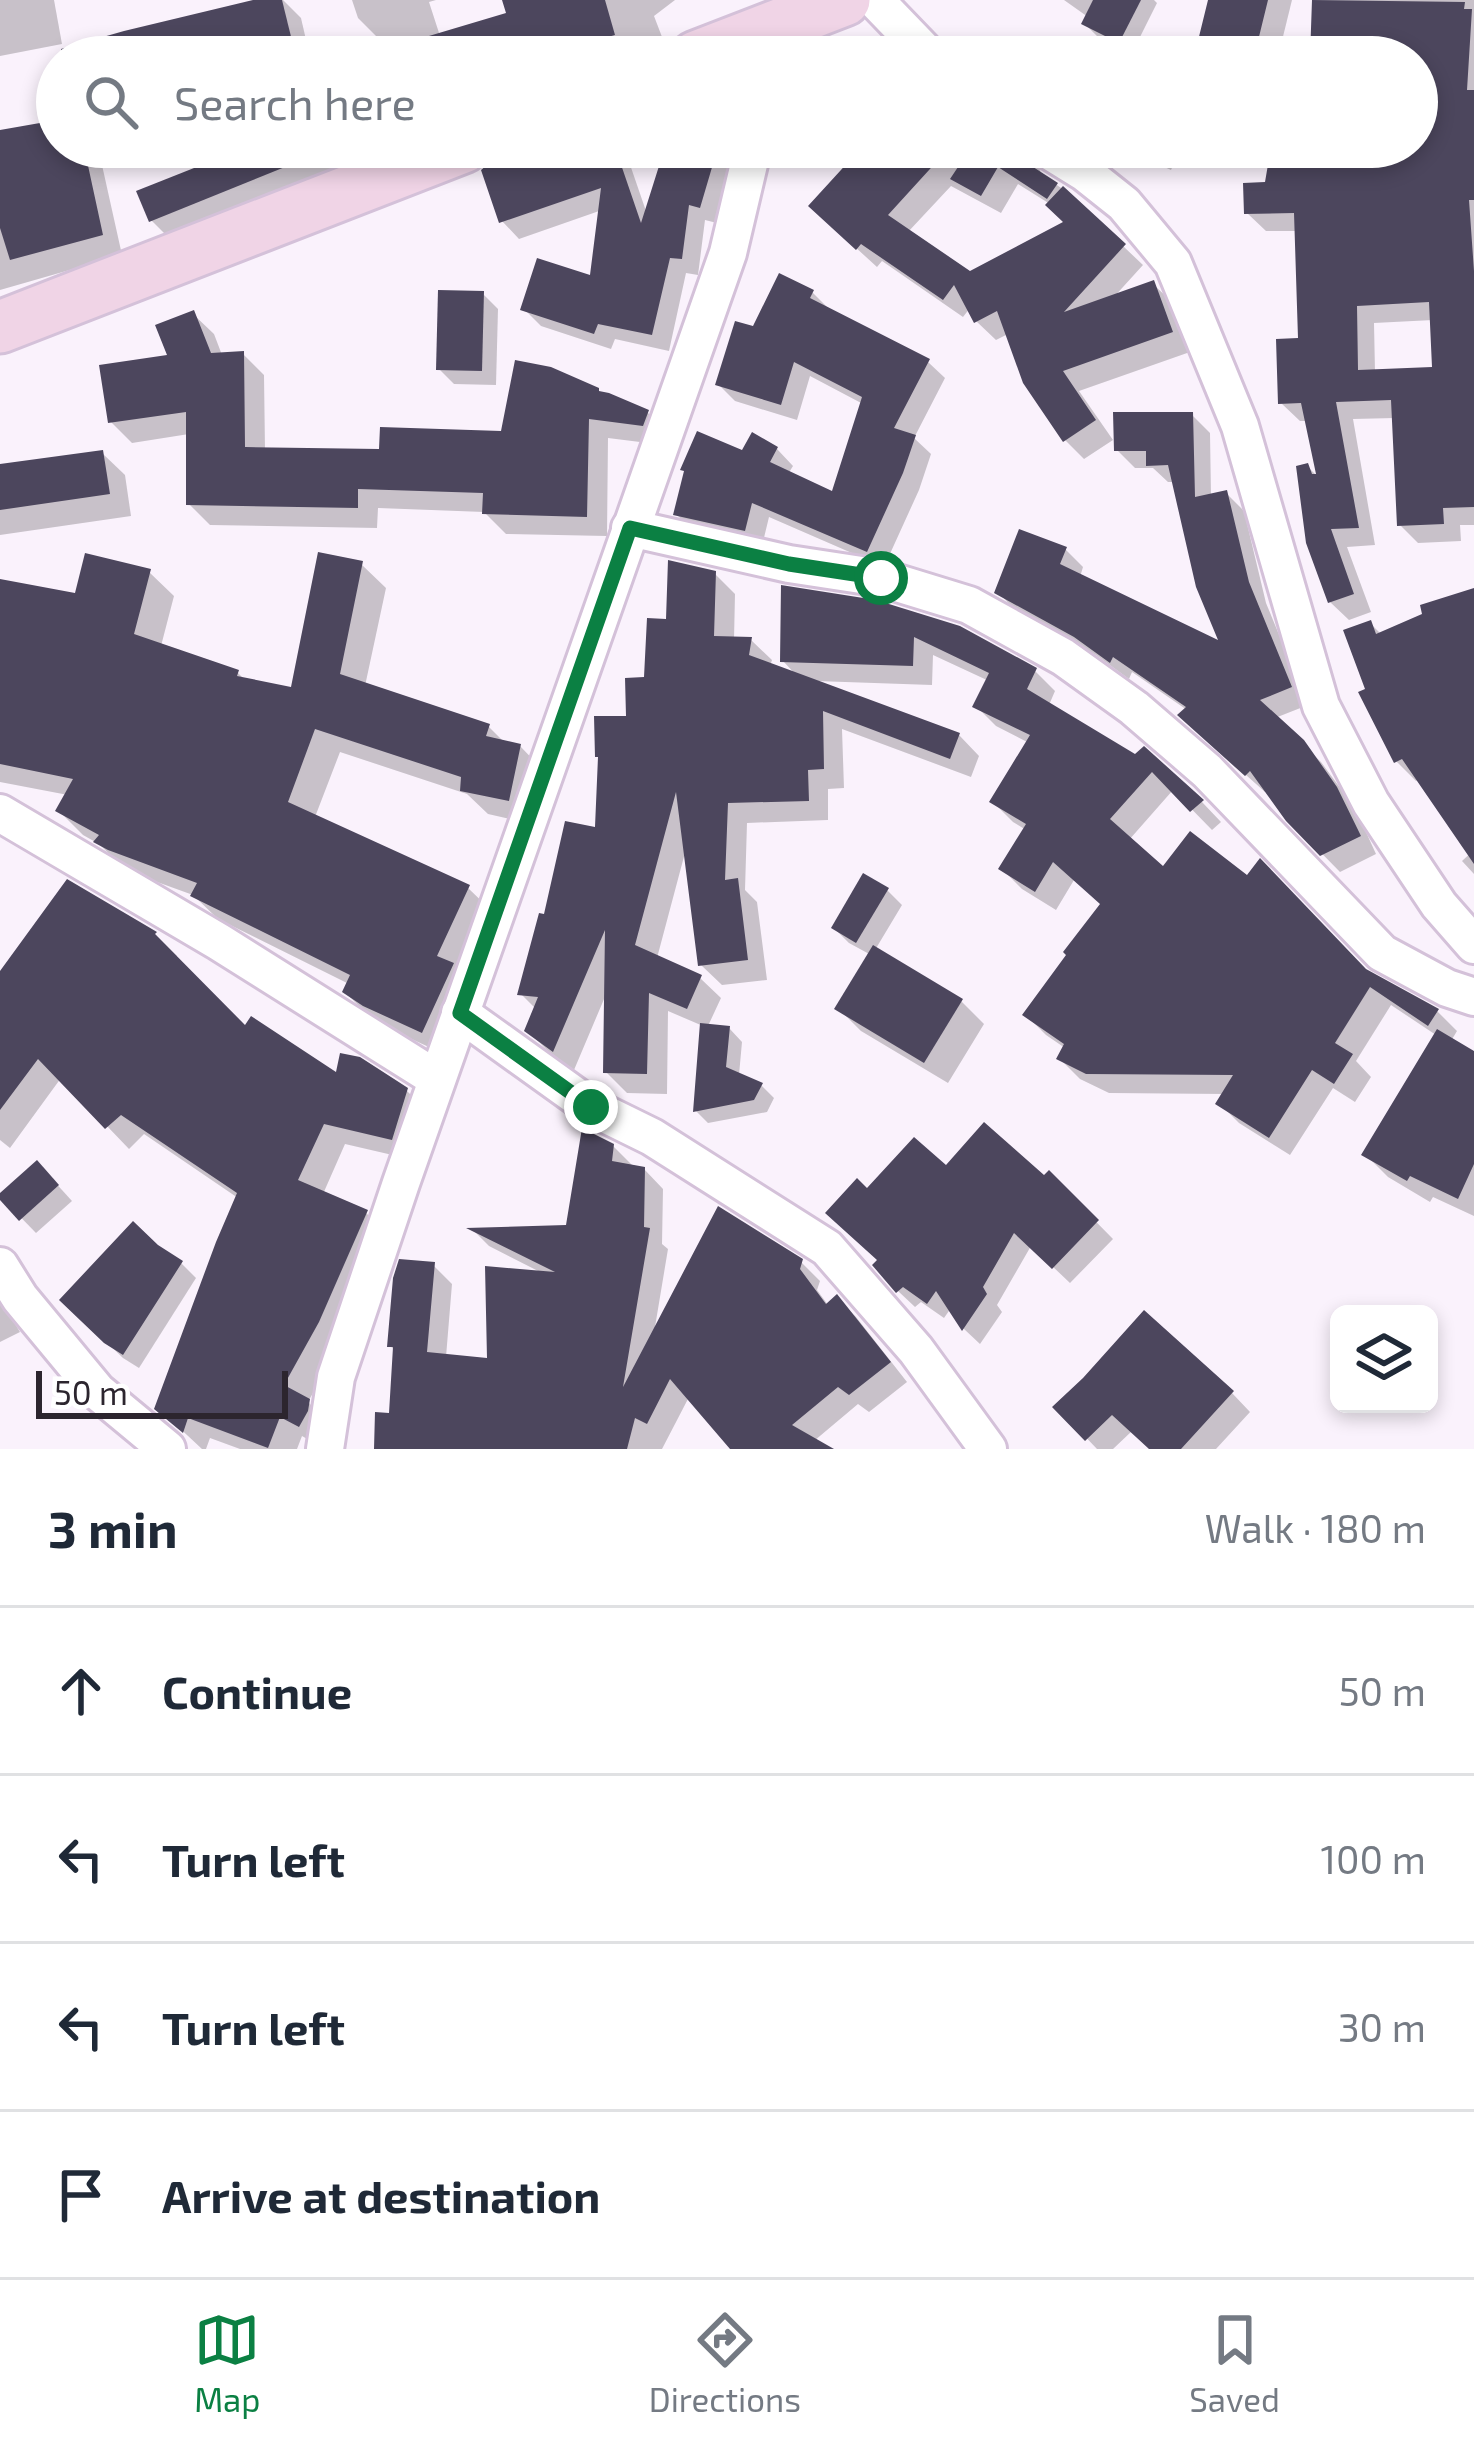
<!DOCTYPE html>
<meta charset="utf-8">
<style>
:root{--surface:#fff;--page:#f6f6f7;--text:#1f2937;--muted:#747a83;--line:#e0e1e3;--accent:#0b8043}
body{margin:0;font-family:"Exo 2",sans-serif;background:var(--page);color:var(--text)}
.controls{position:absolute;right:36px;bottom:36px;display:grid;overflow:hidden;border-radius:18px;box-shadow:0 6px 18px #0003}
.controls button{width:108px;height:108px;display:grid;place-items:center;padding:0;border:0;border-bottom:3px solid var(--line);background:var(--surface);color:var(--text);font:60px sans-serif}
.scale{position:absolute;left:36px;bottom:30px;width:252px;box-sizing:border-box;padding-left:12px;border:6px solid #2c252e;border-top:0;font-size:33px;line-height:42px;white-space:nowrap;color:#2c252e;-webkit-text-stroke:9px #fff;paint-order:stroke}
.stop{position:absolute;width:36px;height:36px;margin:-27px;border:9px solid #0b8043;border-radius:50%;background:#fff}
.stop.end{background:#0b8043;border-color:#fff;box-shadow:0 3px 12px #0008}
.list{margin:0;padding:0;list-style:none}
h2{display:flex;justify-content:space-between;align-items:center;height:156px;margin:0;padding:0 48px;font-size:51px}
h2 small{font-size:39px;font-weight:400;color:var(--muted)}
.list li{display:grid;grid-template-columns:78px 1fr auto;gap:36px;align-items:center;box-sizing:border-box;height:168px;padding:0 48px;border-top:3px solid var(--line)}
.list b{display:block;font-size:45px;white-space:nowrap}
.list em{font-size:39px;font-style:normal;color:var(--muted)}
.icon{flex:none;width:66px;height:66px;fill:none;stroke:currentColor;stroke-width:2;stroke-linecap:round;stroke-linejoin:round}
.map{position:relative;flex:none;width:1474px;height:1449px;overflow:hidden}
.search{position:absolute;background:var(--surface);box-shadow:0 6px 18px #0003;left:36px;right:36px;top:36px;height:132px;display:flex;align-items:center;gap:30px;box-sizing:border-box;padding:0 42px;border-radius:66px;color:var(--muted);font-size:45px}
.sheet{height:828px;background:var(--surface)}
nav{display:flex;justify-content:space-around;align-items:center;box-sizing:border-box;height:168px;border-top:3px solid var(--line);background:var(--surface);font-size:33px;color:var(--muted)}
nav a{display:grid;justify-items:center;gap:6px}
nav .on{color:var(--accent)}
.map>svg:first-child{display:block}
</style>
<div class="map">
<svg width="1474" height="1449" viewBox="0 0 1474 1449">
<rect width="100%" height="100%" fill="#faf2fc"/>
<g fill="#0003" fill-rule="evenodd">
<polygon points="0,0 54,0 62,44 0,56"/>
<polygon points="267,0 283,0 301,18 310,57 78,57"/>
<polygon points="352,0 436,0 429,2 440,36 509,15 514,0 675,0 654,16 667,50 647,57 427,57 421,38 388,48 358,18"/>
<polygon points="1064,0 1154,0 1157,3 1132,53 1097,36 1084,23 1088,17"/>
<polygon points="1211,0 1292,0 1278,57 1223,55"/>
<path d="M1314 0H1474V525H1460L1461 541 1418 543 1400 525 1395 418 1353 419 1375 545 1347 547 1371 612 1349 620 1330 602 1307 466 1320 479 1308 421H1300L1281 403 1302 341 1298 231H1266L1247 213 1268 185 1274 147H1417V57H1312ZM1433 320 1435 370 1375 372 1374 323Z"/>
<polygon points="57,123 57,147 98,147 122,255 0,290 0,133"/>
<polygon points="249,147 407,147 172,241 151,220"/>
<polygon points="588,147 623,147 625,150 647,214 669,147 739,147 717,223 705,220 698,275 686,273 669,351 615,339 611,349 541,326 524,309 593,279 602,210 519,239 502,221"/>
<path d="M851 147H1021L1039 166 1041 174 1064 190 1143 265 1113 298 1153 284 1173 303 1190 352 1079 391 1113 440 1084 459 1065 440 1008 334 996 340 976 321 970 308 963 317 882 261 877 267 831 225 860 153ZM1018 184 1050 204 1067 223 969 274 908 232 951 186 1001 213Z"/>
<polygon points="1120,147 1181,147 1171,170"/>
<polygon points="812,292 829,309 928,362 945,378 914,438 931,454 919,490 884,567 769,517 762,546 693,530 676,514 743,454 777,449 793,466 788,474 834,495 863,404 810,376 797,420 735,401 718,384 754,330"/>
<polygon points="483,294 498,309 496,385 454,384 439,369"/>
<polygon points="193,314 214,334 222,355 243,354 264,375 265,450 382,452 503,434 517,364 647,412 668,433 664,445 608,438 607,536 506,534 484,512 378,508 377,528 210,525 189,504 189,434 132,443 111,422 172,358"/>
<polygon points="1192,415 1210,433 1211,497 1226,493 1244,511 1266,603 1308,705 1275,718 1321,762 1355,808 1376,854 1340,872 1288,819 1267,790 1265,792 1199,733 1187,710 1132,672 1129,679 1096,655 1016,611 998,592 1065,549 1083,567 1080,577 1224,647 1175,482 1168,482 1153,468 1135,468 1117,450"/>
<polygon points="102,453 125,475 131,516 0,535 0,467"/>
<polygon points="361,564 386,588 365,686 489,727 505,743 520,746 544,771 533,824 488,814 467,794 340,752 315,817 468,888 493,912 446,1055 390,1029 369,1016 345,992 349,984 218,919 193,895 135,874 121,865 99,844 83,835 59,811 68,795 0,782 0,582 77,597 149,572 174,596 161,646 237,672 246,681 293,691"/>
<polygon points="714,573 735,594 734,640 751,640 772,660 770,666 797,676 783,661 784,589 1035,671 1055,691 1049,705 1202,802 1221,822 1212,830 1173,790 1129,840 1163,870 1366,972 1437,1011 1457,1031 1451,1041 1474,1054 1474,1216 1433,1197 1430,1202 1388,1177 1365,1154 1436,1035 1391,1005 1356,1061 1371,1077 1355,1102 1333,1088 1290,1155 1239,1123 1219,1103 1225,1094 1109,1093 1080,1079 1060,1059 1065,1048 1046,1035 1026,1015 1103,905 1074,880 1056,910 1022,889 1002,869 1026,830 1013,822 993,802 1029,743 996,726 976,706 989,681 933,655 932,685 816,681 959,735 979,756 971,777 842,729 844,788 828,789 828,820 747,823 745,890 757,902 767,980 722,985 701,965 686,849 657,958 700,978 721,998 708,1026 729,1028 742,1042 739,1075 761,1085 774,1098 767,1112 708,1123 696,1111 703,1026 668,1011 667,1094 627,1093 606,1072 607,992 574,1070 548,1051 527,1030 536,1009 521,994 546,918 598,831 630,719 669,622"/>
<polygon points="1474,591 1474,849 1419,779 1416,781 1396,761 1369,690 1370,623 1382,635"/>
<polygon points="1474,850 1474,874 1462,861"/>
<polygon points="68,883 155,934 177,956 175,958 246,1029 338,1076 406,1090 428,1112 414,1160 345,1144 323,1194 366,1213 388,1234 340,1344 308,1402 330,1424 321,1447 302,1436 297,1449 240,1449 210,1438 206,1449 202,1449 158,1408 238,1198 144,1134 129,1149 61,1078 10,1148 0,1140 0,975"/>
<polygon points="887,890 902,905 875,950 961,1001 984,1024 948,1083 861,1031 838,1008 871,955 849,943 834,928"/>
<polygon points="613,1146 632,1165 644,1169 663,1189 662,1244 668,1249 654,1333 801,1262 820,1281 817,1290 828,1305 837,1298 856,1317 907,1382 869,1412 858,1404 814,1441 828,1449 734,1449 689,1397 662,1449 378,1449 391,1416 396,1351 390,1346 433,1265 452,1284 446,1357 490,1361 544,1274 489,1246 473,1230 568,1227"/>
<polygon points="946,1170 1044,1179 1049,1174 1113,1239 1070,1283 1031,1246 997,1305 1002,1312 980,1344 964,1329 951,1308 944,1318 921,1302 915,1307 898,1291 881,1261 867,1192"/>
<polygon points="52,1179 72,1201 36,1233 1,1197"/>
<polygon points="181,1263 196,1278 139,1368 123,1358 63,1300"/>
<polygon points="0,1299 20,1332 0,1342"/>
<polygon points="1232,1393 1250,1412 1216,1449 1152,1449 1132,1431 1113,1449 1097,1449 1057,1407"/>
</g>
<g fill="#4c465d" fill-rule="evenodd">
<polygon points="253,0 282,0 296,57 62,57 61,49 124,31"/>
<polygon points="502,0 605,0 615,35 536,57 518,57 513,39 449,57 383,57 382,50 506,13"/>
<polygon points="1093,0 1141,0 1119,43 1081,24"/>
<polygon points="1208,0 1268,0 1256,49 1231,43 1229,57 1194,57"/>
<path d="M1312 0 1465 2 1464 9H1472L1467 90H1474V200H1469L1474 271V507L1443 508 1444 524 1397 526 1391 400 1336 402 1359 528 1331 529 1354 594 1328 603 1306 543 1296 466 1308 463 1312 474H1316L1301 403 1278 404 1276 339 1298 338 1294 213 1244 214 1243 183 1265 182 1271 147H1417V57H1310ZM1429 302 1432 367 1358 370 1357 306Z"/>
<polygon points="57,120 57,147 84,147 103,235 10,260 0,228 0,130"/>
<polygon points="247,147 332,148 149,222 136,191"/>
<polygon points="492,147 615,147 641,223 665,147 718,147 700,208 689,205 682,259 670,258 652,335 598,324 594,334 520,310 537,258 590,275 601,188 499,223 481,170 487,165"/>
<polygon points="862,147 950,147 888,215 970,271 1063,222 1045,205 1063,186 1126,244 1064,312 1154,280 1173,332 1063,371 1096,420 1063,442 1023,383 997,311 974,323 954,285 943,300 861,244 856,250 808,206"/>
<polygon points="967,147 1021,147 1023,157 1030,165 1058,183 1047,199 998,167 981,196 950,179 970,149"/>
<polygon points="779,273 814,290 810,298 930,359 894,428 916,435 903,473 867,552 752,503 745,531 673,515 684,471 680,470 697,431 742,450 752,432 778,447 770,462 832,491 862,397 794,362 781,405 715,385 735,321 753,326"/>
<polygon points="438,290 484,291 482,371 436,370"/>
<polygon points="194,310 211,353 244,351 245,447 379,449 380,427 501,431 515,360 551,367 599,388 599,391 609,393 649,410 643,426 589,419 587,517 482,514 483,493 358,489 358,508 186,505 186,412 108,423 99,365 167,355 155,325"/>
<polygon points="1113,412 1193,412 1195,497 1227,490 1249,582 1292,687 1260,700 1304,740 1337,787 1361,836 1320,856 1286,821 1250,771 1245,776 1177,715 1186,707 1113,657 1110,663 1074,637 994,593 1019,529 1067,547 1060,564 1218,640 1196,587 1168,465 1146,466 1146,451 1114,451"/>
<polygon points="103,450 110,494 0,510 0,464"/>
<polygon points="318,552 363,561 340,674 490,724 486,736 521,744 509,801 460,791 461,777 315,729 288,802 470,885 437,956 454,963 422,1033 363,1006 342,992 350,975 190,896 197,883 108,850 93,842 99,835 55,811 73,779 0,764 0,579 75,593 85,553 151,569 134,634 239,670 237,676 291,687"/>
<polygon points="668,560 716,571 714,636 752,637 749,655 960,733 950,759 823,711 824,769 808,770 809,801 728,803 725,880 738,878 748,960 698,966 676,792 635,945 702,975 687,1009 649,993 647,1074 603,1073 605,930 553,1052 524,1031 538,997 517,995 539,913 544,914 565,821 595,827 598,757 595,757 594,716 626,716 625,678 644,677 647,618 666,619"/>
<polygon points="781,585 876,600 960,626 1037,668 1027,689 1135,754 1144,746 1204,800 1190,812 1152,772 1110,819 1163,866 1190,831 1247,875 1260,858 1366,969 1439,1009 1428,1026 1370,987 1335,1043 1353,1054 1334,1084 1312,1070 1269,1138 1215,1104 1233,1075 1086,1074 1056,1059 1064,1044 1022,1015 1066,955 1063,952 1100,904 1053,862 1035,892 998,869 1026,824 989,802 1030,735 972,707 989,673 914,637 913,666 780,662"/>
<polygon points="1474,588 1474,864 1402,759 1394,763 1358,692 1365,689 1343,630 1371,620 1376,634 1422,614 1420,605"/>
<polygon points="863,873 889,888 856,943 831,928"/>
<polygon points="67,879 157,932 155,934 245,1025 251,1016 336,1072 340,1053 360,1057 408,1088 392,1140 324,1124 298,1180 368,1210 319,1322 284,1385 310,1399 308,1411 299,1427 280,1417 268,1448 188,1418 183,1433 154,1409 216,1242 237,1193 121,1115 105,1129 38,1059 0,1110 0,971"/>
<polygon points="873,945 963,999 924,1063 834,1009"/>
<polygon points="700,1023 730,1026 726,1067 763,1083 754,1100 693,1112"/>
<polygon points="1437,1029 1474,1051 1474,1164 1458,1199 1410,1176 1407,1181 1361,1155"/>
<polygon points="984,1122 1044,1175 1049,1170 1099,1220 1052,1269 1014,1233 983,1287 987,1294 962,1331 936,1291 927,1304 903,1287 896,1293 872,1265 877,1260 825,1213 857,1178 867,1188 914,1137 946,1165"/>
<polygon points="582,1128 614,1144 612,1161 645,1167 644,1227 650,1228 623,1387 718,1206 803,1259 800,1269 826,1304 837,1294 891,1362 849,1395 838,1387 792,1425 834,1449 730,1449 670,1379 647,1424 635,1418 627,1449 374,1449 375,1412 389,1413 393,1347 387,1347 393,1278 399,1259 435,1262 427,1352 487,1358 485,1266 555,1272 466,1228 566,1225"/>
<polygon points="37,1160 59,1185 19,1221 0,1200 0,1193"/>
<polygon points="133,1221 158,1245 183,1261 123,1355 104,1343 59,1300"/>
<polygon points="1144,1310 1234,1391 1181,1449 1149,1449 1112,1415 1085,1441 1052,1407 1083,1378"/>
</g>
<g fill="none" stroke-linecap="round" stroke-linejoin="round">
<defs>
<g id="minor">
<polyline points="875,0 930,57"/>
<polyline points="1043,147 1085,173 1124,204 1173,263 1240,426 1321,706 1371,803 1439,905 1474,945"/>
<polyline points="630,528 789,564 881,578 969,605 1063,657 1134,708 1207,771 1382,953 1447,988 1474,997"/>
<polyline points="0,813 219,942 437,1079"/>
<polyline points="460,1013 591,1107 652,1137 827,1248 916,1350 988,1449"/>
<polyline points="0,1266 20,1298 97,1391 167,1449"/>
<polyline points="325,1449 336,1377 401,1183 728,253 753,147"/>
</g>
<g id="secondary">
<polyline points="696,57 844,0"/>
<polyline points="0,327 463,147"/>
</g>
</defs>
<use href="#minor" stroke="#d4c1d9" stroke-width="42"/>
<use href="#secondary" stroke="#d4c1d9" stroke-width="57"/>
<use href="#minor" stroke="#fff" stroke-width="36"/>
<use href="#secondary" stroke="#f0d4e6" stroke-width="51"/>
</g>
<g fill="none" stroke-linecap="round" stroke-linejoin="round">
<polyline stroke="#0b8043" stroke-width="15" points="591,1107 460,1013 630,528 789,564 881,578"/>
</g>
</svg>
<div class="controls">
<button><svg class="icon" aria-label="layers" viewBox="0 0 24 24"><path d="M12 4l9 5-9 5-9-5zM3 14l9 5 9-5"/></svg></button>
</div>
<div class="scale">50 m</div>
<div class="stop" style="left:881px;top:578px"></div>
<div class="stop end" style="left:591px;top:1107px"></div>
<div class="search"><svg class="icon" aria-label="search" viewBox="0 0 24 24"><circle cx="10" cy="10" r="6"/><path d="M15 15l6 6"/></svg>Search here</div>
</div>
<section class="sheet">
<h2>3 min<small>Walk · 180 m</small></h2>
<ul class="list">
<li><svg class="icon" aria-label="ahead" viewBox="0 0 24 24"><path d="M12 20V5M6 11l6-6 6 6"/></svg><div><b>Continue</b></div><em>50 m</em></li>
<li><svg class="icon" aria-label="left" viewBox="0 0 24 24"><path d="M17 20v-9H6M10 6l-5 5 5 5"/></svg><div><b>Turn left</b></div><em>100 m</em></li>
<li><svg class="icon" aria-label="left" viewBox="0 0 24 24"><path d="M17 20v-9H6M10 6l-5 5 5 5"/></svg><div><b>Turn left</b></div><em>30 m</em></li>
<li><svg class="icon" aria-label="arrive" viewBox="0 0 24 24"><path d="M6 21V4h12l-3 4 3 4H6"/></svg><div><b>Arrive at destination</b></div></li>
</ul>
</section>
<nav>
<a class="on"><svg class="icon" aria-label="map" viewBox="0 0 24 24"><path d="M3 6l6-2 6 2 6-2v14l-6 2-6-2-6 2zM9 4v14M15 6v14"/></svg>Map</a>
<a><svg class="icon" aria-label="directions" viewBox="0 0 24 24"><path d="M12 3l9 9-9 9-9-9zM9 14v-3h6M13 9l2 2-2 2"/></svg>Directions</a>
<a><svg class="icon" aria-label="saved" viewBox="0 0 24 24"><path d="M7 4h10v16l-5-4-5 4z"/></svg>Saved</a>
</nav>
